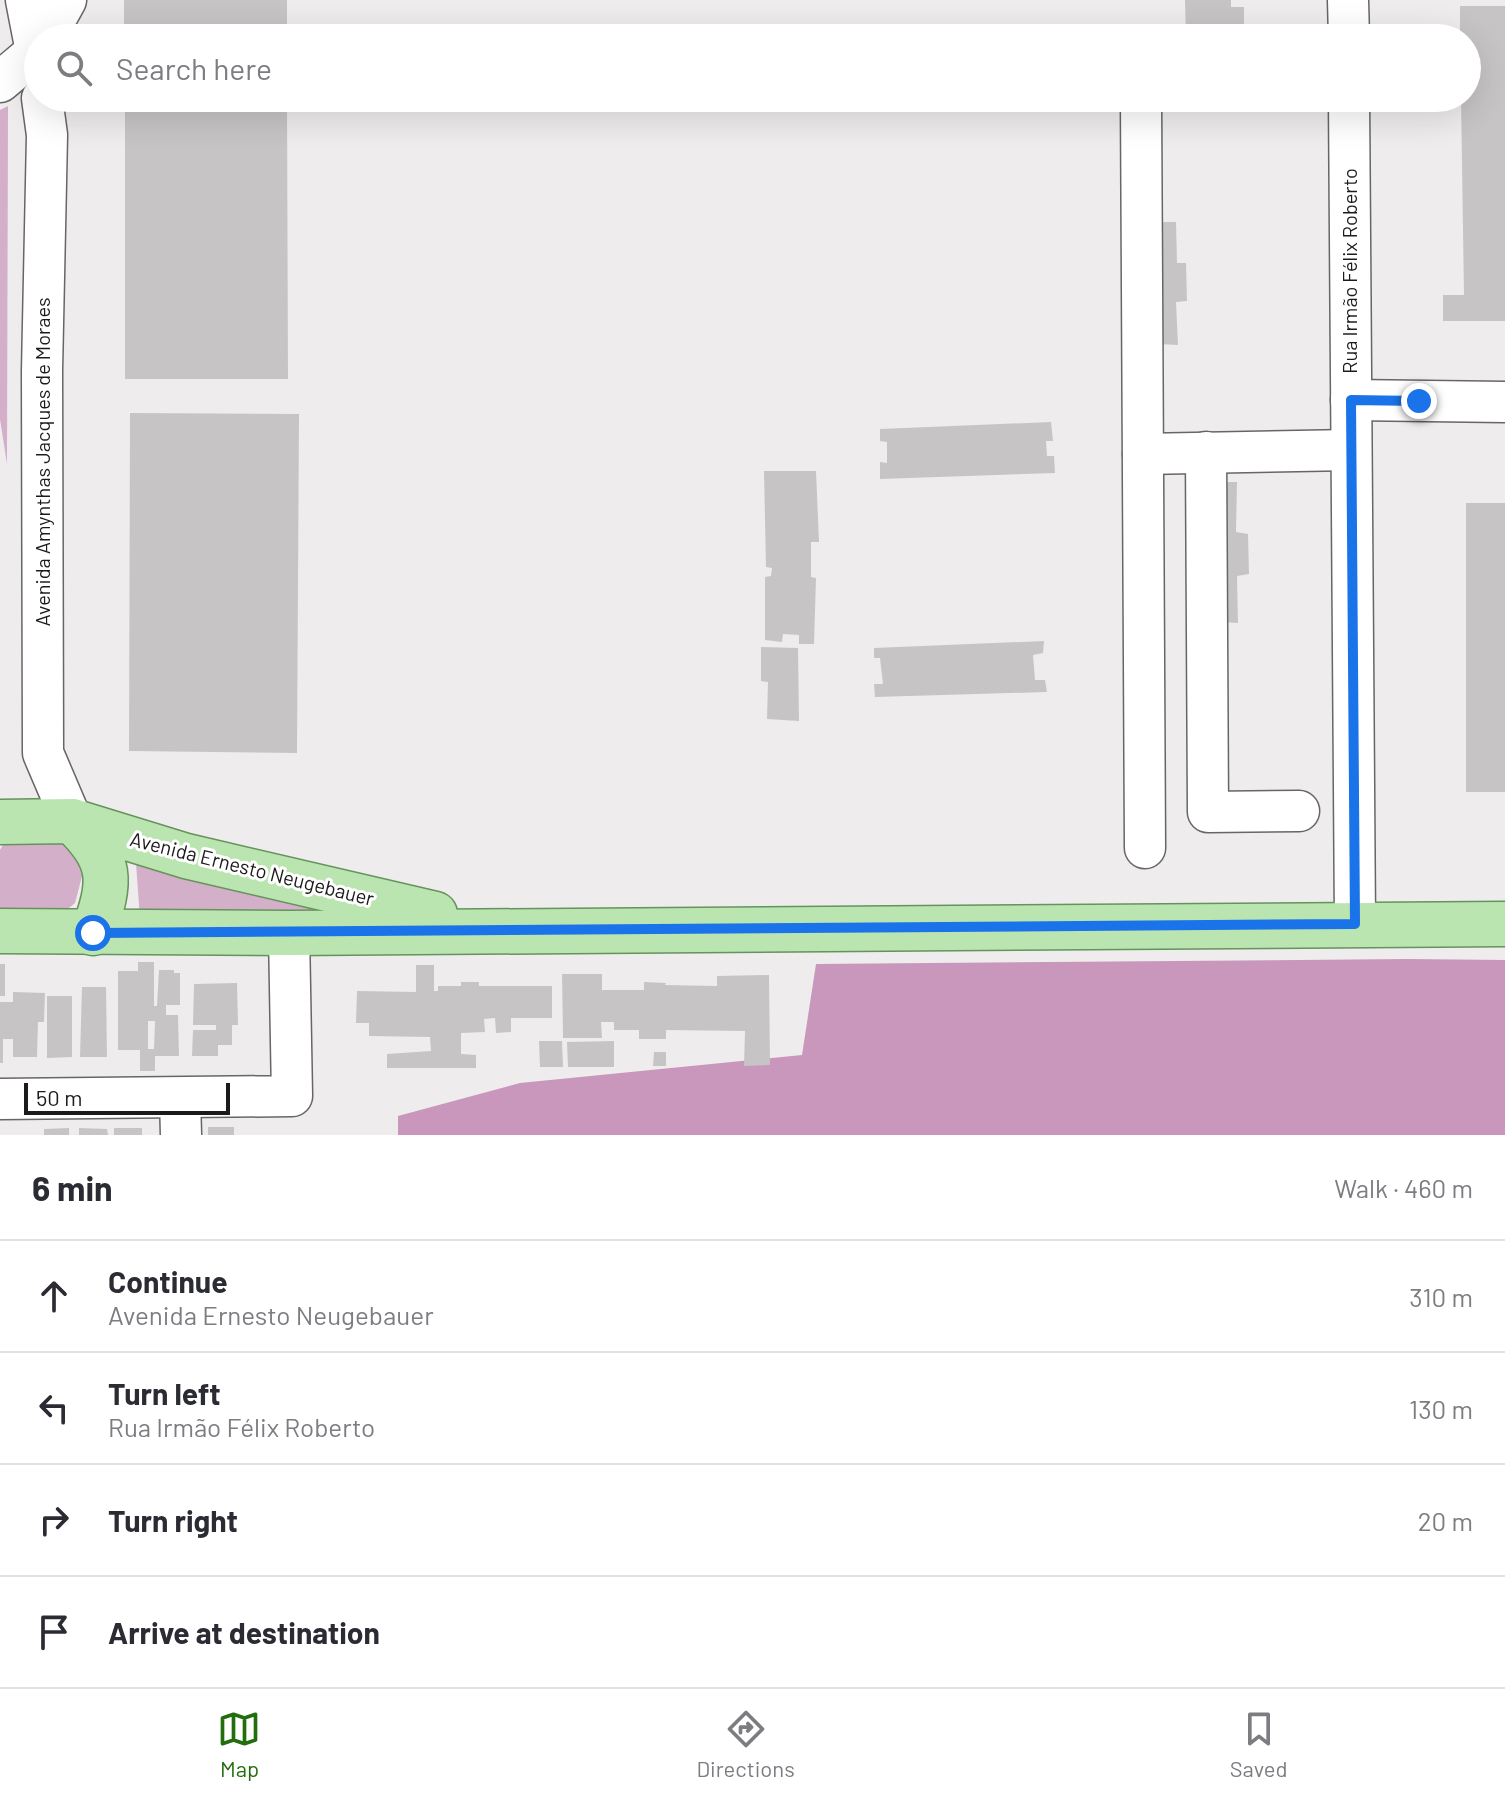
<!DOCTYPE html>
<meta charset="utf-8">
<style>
:root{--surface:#fff;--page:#f7f7f7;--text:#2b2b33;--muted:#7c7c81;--line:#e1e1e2;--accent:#226d0d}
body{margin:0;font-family:Barlow,sans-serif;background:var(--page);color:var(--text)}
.scale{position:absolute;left:24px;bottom:20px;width:206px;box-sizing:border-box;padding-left:8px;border:4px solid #1c1b1c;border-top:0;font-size:22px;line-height:28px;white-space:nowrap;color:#1c1b1c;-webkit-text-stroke:6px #fff;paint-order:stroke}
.stop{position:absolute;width:24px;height:24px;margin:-18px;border:6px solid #1a73e8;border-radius:50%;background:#fff}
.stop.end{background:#1a73e8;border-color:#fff;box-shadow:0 2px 8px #0008}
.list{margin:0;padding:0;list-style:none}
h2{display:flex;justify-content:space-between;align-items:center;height:104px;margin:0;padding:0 32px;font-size:34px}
h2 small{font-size:26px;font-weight:400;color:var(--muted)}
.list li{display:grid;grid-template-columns:52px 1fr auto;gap:24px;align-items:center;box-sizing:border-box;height:112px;padding:0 32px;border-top:2px solid var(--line)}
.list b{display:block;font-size:30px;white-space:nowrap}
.list p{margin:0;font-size:26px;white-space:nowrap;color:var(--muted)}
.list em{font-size:26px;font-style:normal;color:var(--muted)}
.icon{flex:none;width:44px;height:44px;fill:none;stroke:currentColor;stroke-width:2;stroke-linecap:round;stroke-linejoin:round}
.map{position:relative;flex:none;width:1505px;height:1135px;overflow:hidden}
.search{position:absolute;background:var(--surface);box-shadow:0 8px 32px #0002;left:24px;right:24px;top:24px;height:88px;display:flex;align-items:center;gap:20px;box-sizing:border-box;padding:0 28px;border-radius:44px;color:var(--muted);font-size:30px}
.sheet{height:552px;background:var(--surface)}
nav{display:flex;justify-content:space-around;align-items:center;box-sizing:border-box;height:112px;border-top:2px solid var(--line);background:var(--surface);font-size:22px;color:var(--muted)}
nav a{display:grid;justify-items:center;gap:4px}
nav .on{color:var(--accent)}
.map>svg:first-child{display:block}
</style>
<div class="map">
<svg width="1505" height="1135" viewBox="0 0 1505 1135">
<rect width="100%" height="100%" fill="#efecee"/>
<g fill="#d3afc9">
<polygon points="8,106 7,464 0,419 0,110"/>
<polygon points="13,828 61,831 86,861 75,903 52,922 0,920 0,850"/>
<polygon points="136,863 333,913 140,918"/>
</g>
<polygon fill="#c997bb" points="1407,959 1505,960 1505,1135 398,1135 398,1116 520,1083 802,1055 816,964"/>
<g fill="#c7c4c6" fill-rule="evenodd">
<rect x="124" y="0" width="163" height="38"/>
<polygon points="1185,0 1231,0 1231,7 1244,7 1244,38 1186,38"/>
<polygon points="1460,6 1505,6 1505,321 1443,321 1443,295 1464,295 1461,98 1467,98 1467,38 1460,38"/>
<polygon points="125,98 287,98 288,379 125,379"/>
<polygon points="1161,222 1176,222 1177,263 1186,263 1187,301 1176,302 1178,345 1158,344"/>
<polygon points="130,413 299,414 297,753 129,751"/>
<polygon points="1051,422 1053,441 1046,441 1047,456 1054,456 1055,473 880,479 880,462 887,463 887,442 880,441 880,429"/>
<polygon points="764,471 816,471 819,542 811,542 811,577 816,578 814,644 799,644 799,635 783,634 782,642 765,640 765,577 771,576 772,568 766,567"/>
<polygon points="1219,482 1237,482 1236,532 1248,534 1249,574 1237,576 1238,623 1220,622"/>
<rect x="1466" y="503" width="39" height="289"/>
<polygon points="1044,641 1043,653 1033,655 1035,680 1045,680 1047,692 875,697 874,684 883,684 880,658 874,658 874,648"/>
<polygon points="761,647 798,648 799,721 767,719 768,682 761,681"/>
<path d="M138 962H154V1006H157L159 970H174V973H180V1005H166V1015H178L179 1056H155V1071H140V1050H118V971H138ZM148 1021H155L154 1049H148Z"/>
<rect x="0" y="964" width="5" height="32"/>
<polygon points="416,965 434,965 434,991 438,991 438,986 461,986 461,982 479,982 479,986 552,986 552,1018 511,1018 511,1032 496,1033 495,1018 484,1019 485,1032 461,1033 461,1054 476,1055 476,1068 387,1068 387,1054 431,1051 430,1037 369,1036 369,1023 356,1023 357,991 416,992"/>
<polygon points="562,974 602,974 602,990 644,990 644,982 666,983 665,985 717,986 717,976 769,975 770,1065 744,1066 745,1031 666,1030 666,1039 639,1039 639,1030 614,1030 614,1022 601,1022 602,1038 563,1038"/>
<polygon points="237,983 238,1025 232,1025 232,1045 218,1045 218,1056 192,1056 193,1030 216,1030 216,1025 193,1025 194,984"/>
<polygon points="82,987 106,987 107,1057 80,1057"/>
<polygon points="13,992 45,993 44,1022 38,1022 37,1057 13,1057 13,1039 3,1039 3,1063 0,1063 0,1002 13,1002"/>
<polygon points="47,996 72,996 72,1057 47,1058"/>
<polygon points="539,1041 562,1041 563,1067 540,1067"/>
<polygon points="614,1041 614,1067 568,1067 567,1042"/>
<polygon points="654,1052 666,1052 666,1066 653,1066"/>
<rect x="208" y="1127" width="26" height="8"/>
<polygon points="69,1128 69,1135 44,1135 44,1129"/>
<polygon points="79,1128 107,1129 108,1135 79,1135"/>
<rect x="114" y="1128" width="28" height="7"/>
</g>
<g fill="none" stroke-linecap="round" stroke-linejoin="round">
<defs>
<g id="minor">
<polyline points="26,0 38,62"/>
<polyline points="1348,0 1349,38"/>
<polyline points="45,38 66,0"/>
<polyline points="0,82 38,50"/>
<polyline points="42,98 47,135 42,371 43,753 72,821"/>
<polyline points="1141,98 1145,848"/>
<polyline points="1349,98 1355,924"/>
<polyline points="1351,400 1505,402"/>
<polyline points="1206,452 1208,812 1299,811"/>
<polyline points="1143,454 1351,450"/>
<polyline points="180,1098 181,1135"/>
<polyline points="0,1099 292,1096 289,933"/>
</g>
<g id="major">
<path d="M72 821C113 860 112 881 93 933"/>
<polyline points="0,822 72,821 186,856 435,914"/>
<polyline points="0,931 289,933 1505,924"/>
</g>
</defs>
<use href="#minor" stroke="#686567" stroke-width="43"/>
<use href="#major" stroke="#65935b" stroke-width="47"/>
<use href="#minor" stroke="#fff" stroke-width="40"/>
<use href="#major" stroke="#bae5b1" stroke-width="44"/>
</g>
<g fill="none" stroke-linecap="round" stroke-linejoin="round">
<polyline stroke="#1a73e8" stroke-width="10" points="93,933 1355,924 1351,400 1419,401"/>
</g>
<g text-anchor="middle" stroke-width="6" stroke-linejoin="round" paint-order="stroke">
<g font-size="20" fill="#1c1b1c" stroke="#fff">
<text transform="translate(1350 271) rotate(-90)" y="7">Rua Irmão Félix Roberto</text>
<text transform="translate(43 462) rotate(-90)" y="7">Avenida Amynthas Jacques de Moraes</text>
<text transform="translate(252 869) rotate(14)" y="7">Avenida Ernesto Neugebauer</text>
</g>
</g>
</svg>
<div class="scale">50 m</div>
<div class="stop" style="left:93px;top:933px"></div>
<div class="stop end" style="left:1419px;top:401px"></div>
<div class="search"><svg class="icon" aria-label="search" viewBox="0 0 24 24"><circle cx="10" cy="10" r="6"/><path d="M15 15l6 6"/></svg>Search here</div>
</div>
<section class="sheet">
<h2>6 min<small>Walk · 460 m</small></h2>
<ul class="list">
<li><svg class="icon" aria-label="ahead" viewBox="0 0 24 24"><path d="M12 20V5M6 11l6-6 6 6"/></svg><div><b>Continue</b><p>Avenida Ernesto Neugebauer</p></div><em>310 m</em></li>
<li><svg class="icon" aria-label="left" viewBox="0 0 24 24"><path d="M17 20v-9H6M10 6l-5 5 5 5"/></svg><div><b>Turn left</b><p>Rua Irmão Félix Roberto</p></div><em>130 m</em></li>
<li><svg class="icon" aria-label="right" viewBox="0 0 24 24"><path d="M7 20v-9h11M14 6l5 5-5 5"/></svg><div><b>Turn right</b></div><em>20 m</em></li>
<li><svg class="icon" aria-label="arrive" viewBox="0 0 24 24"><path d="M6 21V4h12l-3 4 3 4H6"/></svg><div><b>Arrive at destination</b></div></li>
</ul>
</section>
<nav>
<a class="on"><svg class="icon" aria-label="map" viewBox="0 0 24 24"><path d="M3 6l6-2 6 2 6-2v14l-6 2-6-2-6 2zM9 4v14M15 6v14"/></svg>Map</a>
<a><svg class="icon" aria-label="directions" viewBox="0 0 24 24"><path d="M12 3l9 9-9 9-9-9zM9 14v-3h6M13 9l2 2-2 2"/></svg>Directions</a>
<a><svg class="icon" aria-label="saved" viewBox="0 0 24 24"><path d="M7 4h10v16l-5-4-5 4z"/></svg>Saved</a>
</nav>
